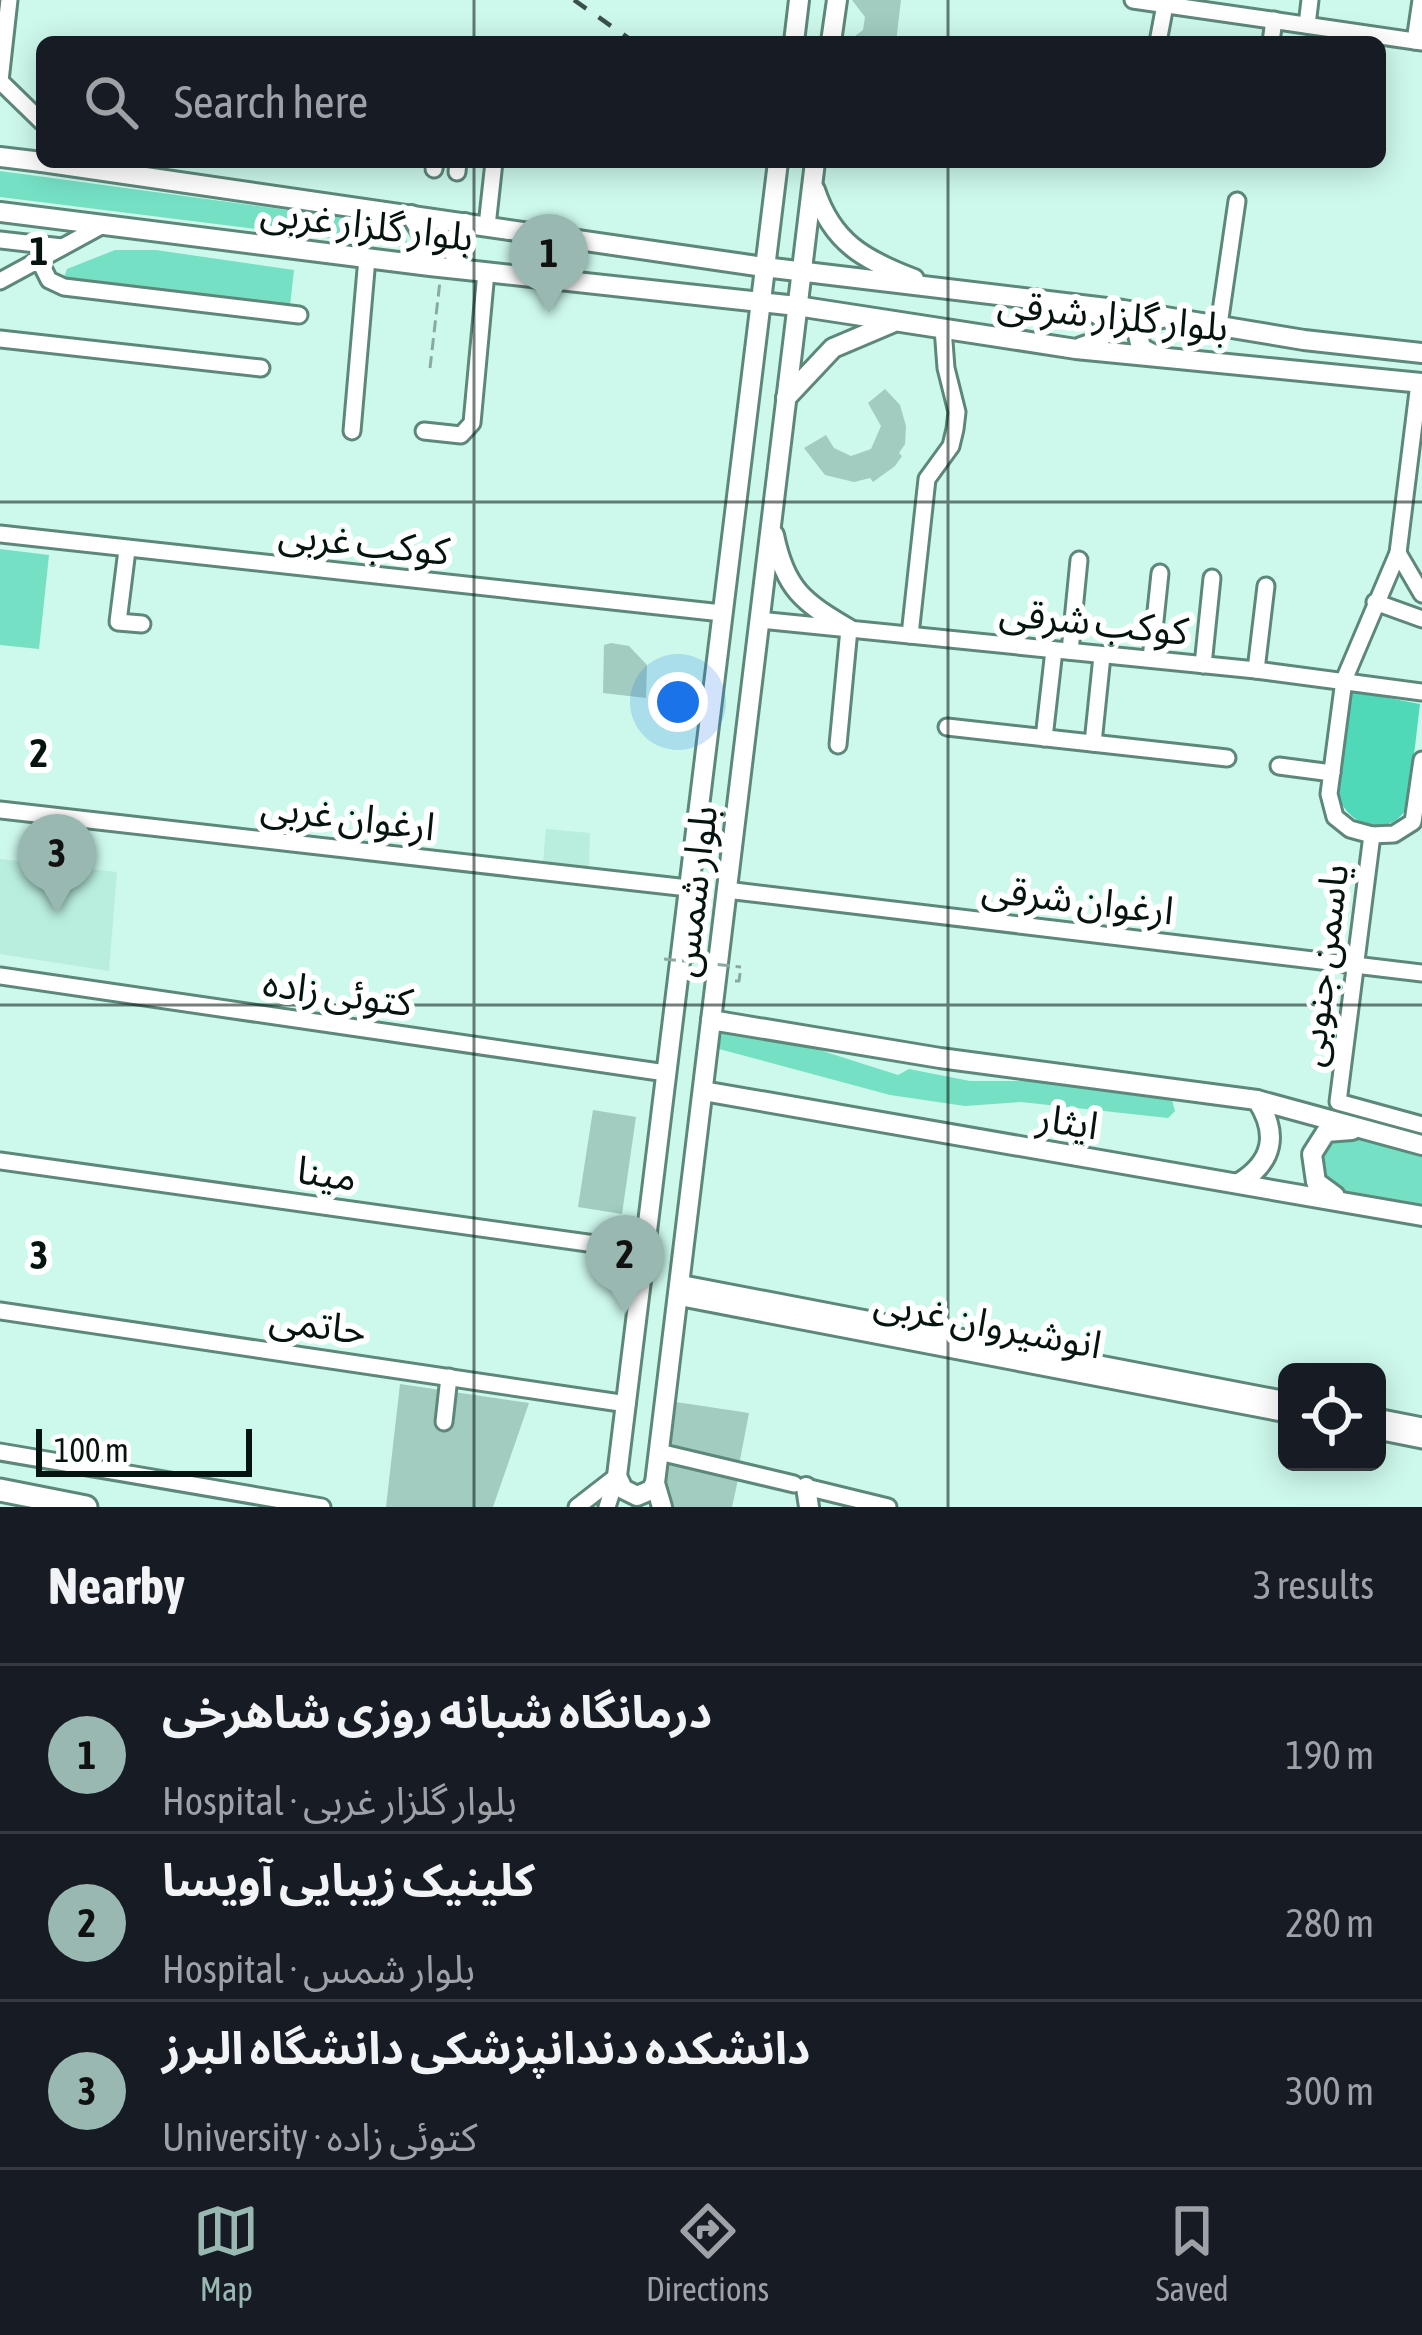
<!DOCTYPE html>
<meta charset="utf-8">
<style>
:root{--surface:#171b24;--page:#20242c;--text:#f1f3f6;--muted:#9ea1a6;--line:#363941;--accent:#99b8b2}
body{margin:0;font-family:"Asap Condensed","Noto Sans Arabic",sans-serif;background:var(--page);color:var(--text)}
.controls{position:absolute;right:36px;bottom:36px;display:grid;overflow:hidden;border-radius:18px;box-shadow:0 6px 30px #0003}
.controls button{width:108px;height:108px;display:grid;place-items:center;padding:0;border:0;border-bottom:3px solid var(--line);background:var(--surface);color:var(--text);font:60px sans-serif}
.scale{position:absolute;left:36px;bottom:30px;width:216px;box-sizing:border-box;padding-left:12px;border:6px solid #051410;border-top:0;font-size:33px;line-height:42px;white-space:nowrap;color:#051410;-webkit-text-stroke:9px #fff;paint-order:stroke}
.you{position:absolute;left:678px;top:702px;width:42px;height:42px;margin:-30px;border:9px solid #fff;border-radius:50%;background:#1a73e8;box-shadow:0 0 0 18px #1a73e833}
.badge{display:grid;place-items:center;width:78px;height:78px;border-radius:50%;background:var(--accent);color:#111;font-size:39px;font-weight:700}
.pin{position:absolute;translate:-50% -99px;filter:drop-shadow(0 3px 6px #0008)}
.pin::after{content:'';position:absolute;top:63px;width:42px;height:36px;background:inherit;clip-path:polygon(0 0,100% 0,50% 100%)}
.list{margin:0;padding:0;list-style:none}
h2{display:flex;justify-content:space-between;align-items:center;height:156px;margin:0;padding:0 48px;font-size:51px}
h2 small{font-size:39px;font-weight:400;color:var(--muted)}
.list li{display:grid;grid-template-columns:78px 1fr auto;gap:36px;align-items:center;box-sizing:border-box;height:168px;padding:0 48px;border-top:3px solid var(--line)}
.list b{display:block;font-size:45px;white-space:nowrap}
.list p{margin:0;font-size:39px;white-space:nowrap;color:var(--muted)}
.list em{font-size:39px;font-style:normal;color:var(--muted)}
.icon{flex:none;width:66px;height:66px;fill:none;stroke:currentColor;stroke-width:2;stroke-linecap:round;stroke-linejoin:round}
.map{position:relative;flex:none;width:1422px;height:1507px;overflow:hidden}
.search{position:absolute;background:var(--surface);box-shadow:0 6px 30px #0003;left:36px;right:36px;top:36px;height:132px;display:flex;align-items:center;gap:30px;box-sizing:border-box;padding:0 42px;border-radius:18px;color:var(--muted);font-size:45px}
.sheet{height:660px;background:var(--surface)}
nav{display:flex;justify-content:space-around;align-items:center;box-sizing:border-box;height:168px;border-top:3px solid var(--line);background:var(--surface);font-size:33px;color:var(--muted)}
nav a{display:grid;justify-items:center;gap:6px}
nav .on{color:var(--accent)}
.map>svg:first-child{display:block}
</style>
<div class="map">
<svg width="1422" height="1507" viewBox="0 0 1422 1507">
<rect width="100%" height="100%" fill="#cdf9ec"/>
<g fill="#b9eede">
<polygon points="546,829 590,833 589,867 543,862"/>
<polygon points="0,859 117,872 109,971 0,954"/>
</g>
<g fill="#75e0c4">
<polygon points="0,171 398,225 406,227 407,244 399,247 0,197"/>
<polygon points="115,250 156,250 294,270 290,306 63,280 67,269"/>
<polygon points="0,549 49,555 39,649 0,645"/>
<polygon points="721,1026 785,1039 898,1075 909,1069 970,1081 1056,1081 1171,1096 1175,1111 1168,1118 1021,1102 965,1106 890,1095 719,1049"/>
<path d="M1340 1137 1374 1139 1422 1154V1210C1392 1204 1326 1204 1322 1166 1320 1149 1326 1144 1340 1137Z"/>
</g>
<path fill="#4fd9b9" d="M1352 691 1420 704 1408 806C1390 839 1349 828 1338 795Z"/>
<g fill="#a1ccbf">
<polygon points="852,0 901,0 896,42 847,42 863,30 865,17"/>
<polygon points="885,389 900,405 906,426 905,444 899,453 902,456 895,466 873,482 870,478 854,482 825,475 804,448 826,435 834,448 851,456 871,449 881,426 868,403"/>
<polygon points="611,643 629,646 647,665 646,698 603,693 604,645"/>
<polygon points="593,1110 636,1117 622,1214 578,1207"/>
<polygon points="400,1384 529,1403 493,1507 386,1507"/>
<polygon points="676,1402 749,1413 739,1465 668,1450"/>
<polygon points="669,1458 739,1475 732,1507 672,1507 662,1491"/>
</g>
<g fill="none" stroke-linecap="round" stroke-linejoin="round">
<defs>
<g id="minor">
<polyline points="1133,0 1422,42"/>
<polyline points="1307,25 1310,0"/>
<polyline points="1415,41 1421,0"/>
<polyline points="1158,42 1165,5"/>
<polyline points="1271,42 1274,20"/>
<polyline points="0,81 9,0"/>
<polyline points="0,81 42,122"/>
<polyline points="434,169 435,162"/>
<polyline points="457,172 458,162"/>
<polyline points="487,226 494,162"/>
<polyline points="0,240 62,247"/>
<polyline points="39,260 49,280 64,287 299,315"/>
<polyline points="0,281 103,225"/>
<polyline points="1219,325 1237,201"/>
<polyline points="0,339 261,368"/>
<polyline points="1419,383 1398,553 1344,680 1329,794 1335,817 1350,829 1372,835 1394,834 1413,822 1422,760"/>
<polyline points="352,431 367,258"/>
<polyline points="424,431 461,435 472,423 486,272"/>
<polyline points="0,534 722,613"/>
<polyline points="127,550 118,622 142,624"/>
<polyline points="1398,553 1422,594"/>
<polyline points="1375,602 1422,619"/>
<polyline points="759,620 1256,670 1422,692"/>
<polyline points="910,635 927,479 951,446 955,429 957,412 946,368 943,328"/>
<polyline points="1070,651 1079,560"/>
<polyline points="1151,659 1160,573"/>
<polyline points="1203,665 1212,578"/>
<polyline points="1256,670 1266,586"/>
<polyline points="947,727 1227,758"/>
<polyline points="1044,738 1054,650"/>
<polyline points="1093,743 1102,656"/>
<polyline points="838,745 849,629"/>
<polyline points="1279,766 1332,773"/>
<polyline points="0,810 688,888"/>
<polyline points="1372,835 1338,1102 1422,1125"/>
<polyline points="726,890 1422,973"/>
<polyline points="0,976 666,1073"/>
<polyline points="0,1161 645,1251"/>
<polyline points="679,1283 1287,1400"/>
<polyline points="677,1297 1287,1414"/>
<polyline points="0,1311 627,1404"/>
<polyline points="1377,1417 1422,1426"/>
<polyline points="444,1422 449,1377"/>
<polyline points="1377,1431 1422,1440"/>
<polyline points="0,1452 322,1507"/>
<polyline points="659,1452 794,1484"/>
<polyline points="806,1487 888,1507"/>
<polyline points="577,1507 617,1476"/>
<polyline points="607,1507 616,1479"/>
</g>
<g id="major">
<polyline points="794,42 799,0"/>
<polyline points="831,42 837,0"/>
<polyline points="0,157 42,162"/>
<polyline points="42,162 764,267 1123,310 1304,340 1422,353"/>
<path d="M815 190C832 242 864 260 914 279"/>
<polyline points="0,212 430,266 797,306 1076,349 1422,383"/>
<path d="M401 262C415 257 421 253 425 238L411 215"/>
<path d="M461 269C450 252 452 239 465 223"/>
<polyline points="1081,347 1099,341 1105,330 1103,318 1088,308"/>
<polyline points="1153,354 1141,348 1137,330 1144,322 1162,318"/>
<polyline points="786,398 833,348 892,323"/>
<path d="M774 535C785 589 803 602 849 629"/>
<polyline points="711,1020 940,1058 1257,1100 1422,1145"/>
<polyline points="703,1091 1422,1216"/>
<path d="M1239 1183C1273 1162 1279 1134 1257 1100"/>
<polyline points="1335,1196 1316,1182 1312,1154 1326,1132 1352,1130"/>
<polyline points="655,1483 651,1490 637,1496 623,1489 617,1476 778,162"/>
<polyline points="806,1487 809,1507"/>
<polyline points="662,1507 655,1483 815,162"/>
</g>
<polyline id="highway" points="0,1490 86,1507"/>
</defs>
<use href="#minor" stroke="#5e877b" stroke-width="21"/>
<use href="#major" stroke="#5e877b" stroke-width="24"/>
<use href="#highway" stroke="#5e877b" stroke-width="27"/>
<g stroke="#88aaa0" stroke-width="3" stroke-dasharray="12 6" stroke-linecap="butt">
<polyline points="430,368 440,281"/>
<polyline points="735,981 739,981 741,967"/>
</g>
<use href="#minor" stroke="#fff" stroke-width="15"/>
<use href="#major" stroke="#fff" stroke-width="18"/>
<use href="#highway" stroke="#fff" stroke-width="21"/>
<polyline stroke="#3a514a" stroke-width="4.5" stroke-dasharray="15 15" stroke-linecap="butt" points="574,0 634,42"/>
<polyline stroke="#88aaa0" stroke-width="3" stroke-dasharray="12 6" stroke-linecap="butt" points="664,959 741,967"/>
</g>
<path fill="none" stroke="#051410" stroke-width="3" stroke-opacity="0.55" d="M474 0V42M948 0V42M474 162V1507M948 162V1507M0 502H1422M0 1005H1422"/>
<g text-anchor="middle" stroke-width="12" stroke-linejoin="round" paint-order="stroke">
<g font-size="39" fill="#051410" stroke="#fff">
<text transform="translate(367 224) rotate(7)" y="14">بلوار گلزار غربی</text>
<text transform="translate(1113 315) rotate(6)" y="14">بلوار گلزار شرقی</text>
<text transform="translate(364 542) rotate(6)" y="14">کوکب غربی</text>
<text transform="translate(1094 621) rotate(6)" y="14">کوکب شرقی</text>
<text transform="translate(348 816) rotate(7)" y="14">ارغوان غربی</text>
<text transform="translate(693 891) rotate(-83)" y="14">بلوار شمس</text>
<text transform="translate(1078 899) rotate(7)" y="14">ارغوان شرقی</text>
<text transform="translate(1322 965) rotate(-83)" y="14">یاسمن جنوبی</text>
<text transform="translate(338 992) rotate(8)" y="14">کتوئی زاده</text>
<text transform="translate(1068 1121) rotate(9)" y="14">ایثار</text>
<text transform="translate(327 1173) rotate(8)" y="14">مینا</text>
<text transform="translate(988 1323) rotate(11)" y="14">انوشیروان غربی</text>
<text transform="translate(318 1324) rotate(8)" y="14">حاتمی</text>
</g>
</g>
<g font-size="39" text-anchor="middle" font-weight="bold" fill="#051410" stroke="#fff" stroke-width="12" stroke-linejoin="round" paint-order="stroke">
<text x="39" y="265">1</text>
<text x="39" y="767">2</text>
<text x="39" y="1269">3</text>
</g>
</svg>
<div class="controls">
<button><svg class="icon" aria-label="locate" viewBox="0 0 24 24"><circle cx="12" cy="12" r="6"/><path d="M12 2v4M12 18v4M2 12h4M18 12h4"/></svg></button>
</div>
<div class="scale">100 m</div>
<div class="you"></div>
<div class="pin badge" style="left:549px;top:313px">1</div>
<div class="pin badge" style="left:625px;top:1314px">2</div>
<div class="pin badge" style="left:57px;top:913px">3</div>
<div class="search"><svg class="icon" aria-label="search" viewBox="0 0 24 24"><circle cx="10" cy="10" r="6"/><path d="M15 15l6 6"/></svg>Search here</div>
</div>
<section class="sheet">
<h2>Nearby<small>3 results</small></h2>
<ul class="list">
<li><span class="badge">1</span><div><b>درمانگاه شبانه روزی شاهرخی</b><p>Hospital · بلوار گلزار غربی</p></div><em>190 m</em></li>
<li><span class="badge">2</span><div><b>کلینیک زیبایی آویسا</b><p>Hospital · بلوار شمس</p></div><em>280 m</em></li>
<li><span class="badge">3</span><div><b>دانشکده دندانپزشکی دانشگاه البرز</b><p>University · کتوئی زاده</p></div><em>300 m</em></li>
</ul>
</section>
<nav>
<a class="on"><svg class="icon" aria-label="map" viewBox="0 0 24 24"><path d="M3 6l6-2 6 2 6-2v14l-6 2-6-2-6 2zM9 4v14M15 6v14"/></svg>Map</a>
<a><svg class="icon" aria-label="directions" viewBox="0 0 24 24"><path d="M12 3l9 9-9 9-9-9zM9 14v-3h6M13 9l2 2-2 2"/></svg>Directions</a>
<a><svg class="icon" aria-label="saved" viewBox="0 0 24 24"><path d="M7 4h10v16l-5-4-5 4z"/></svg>Saved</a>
</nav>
